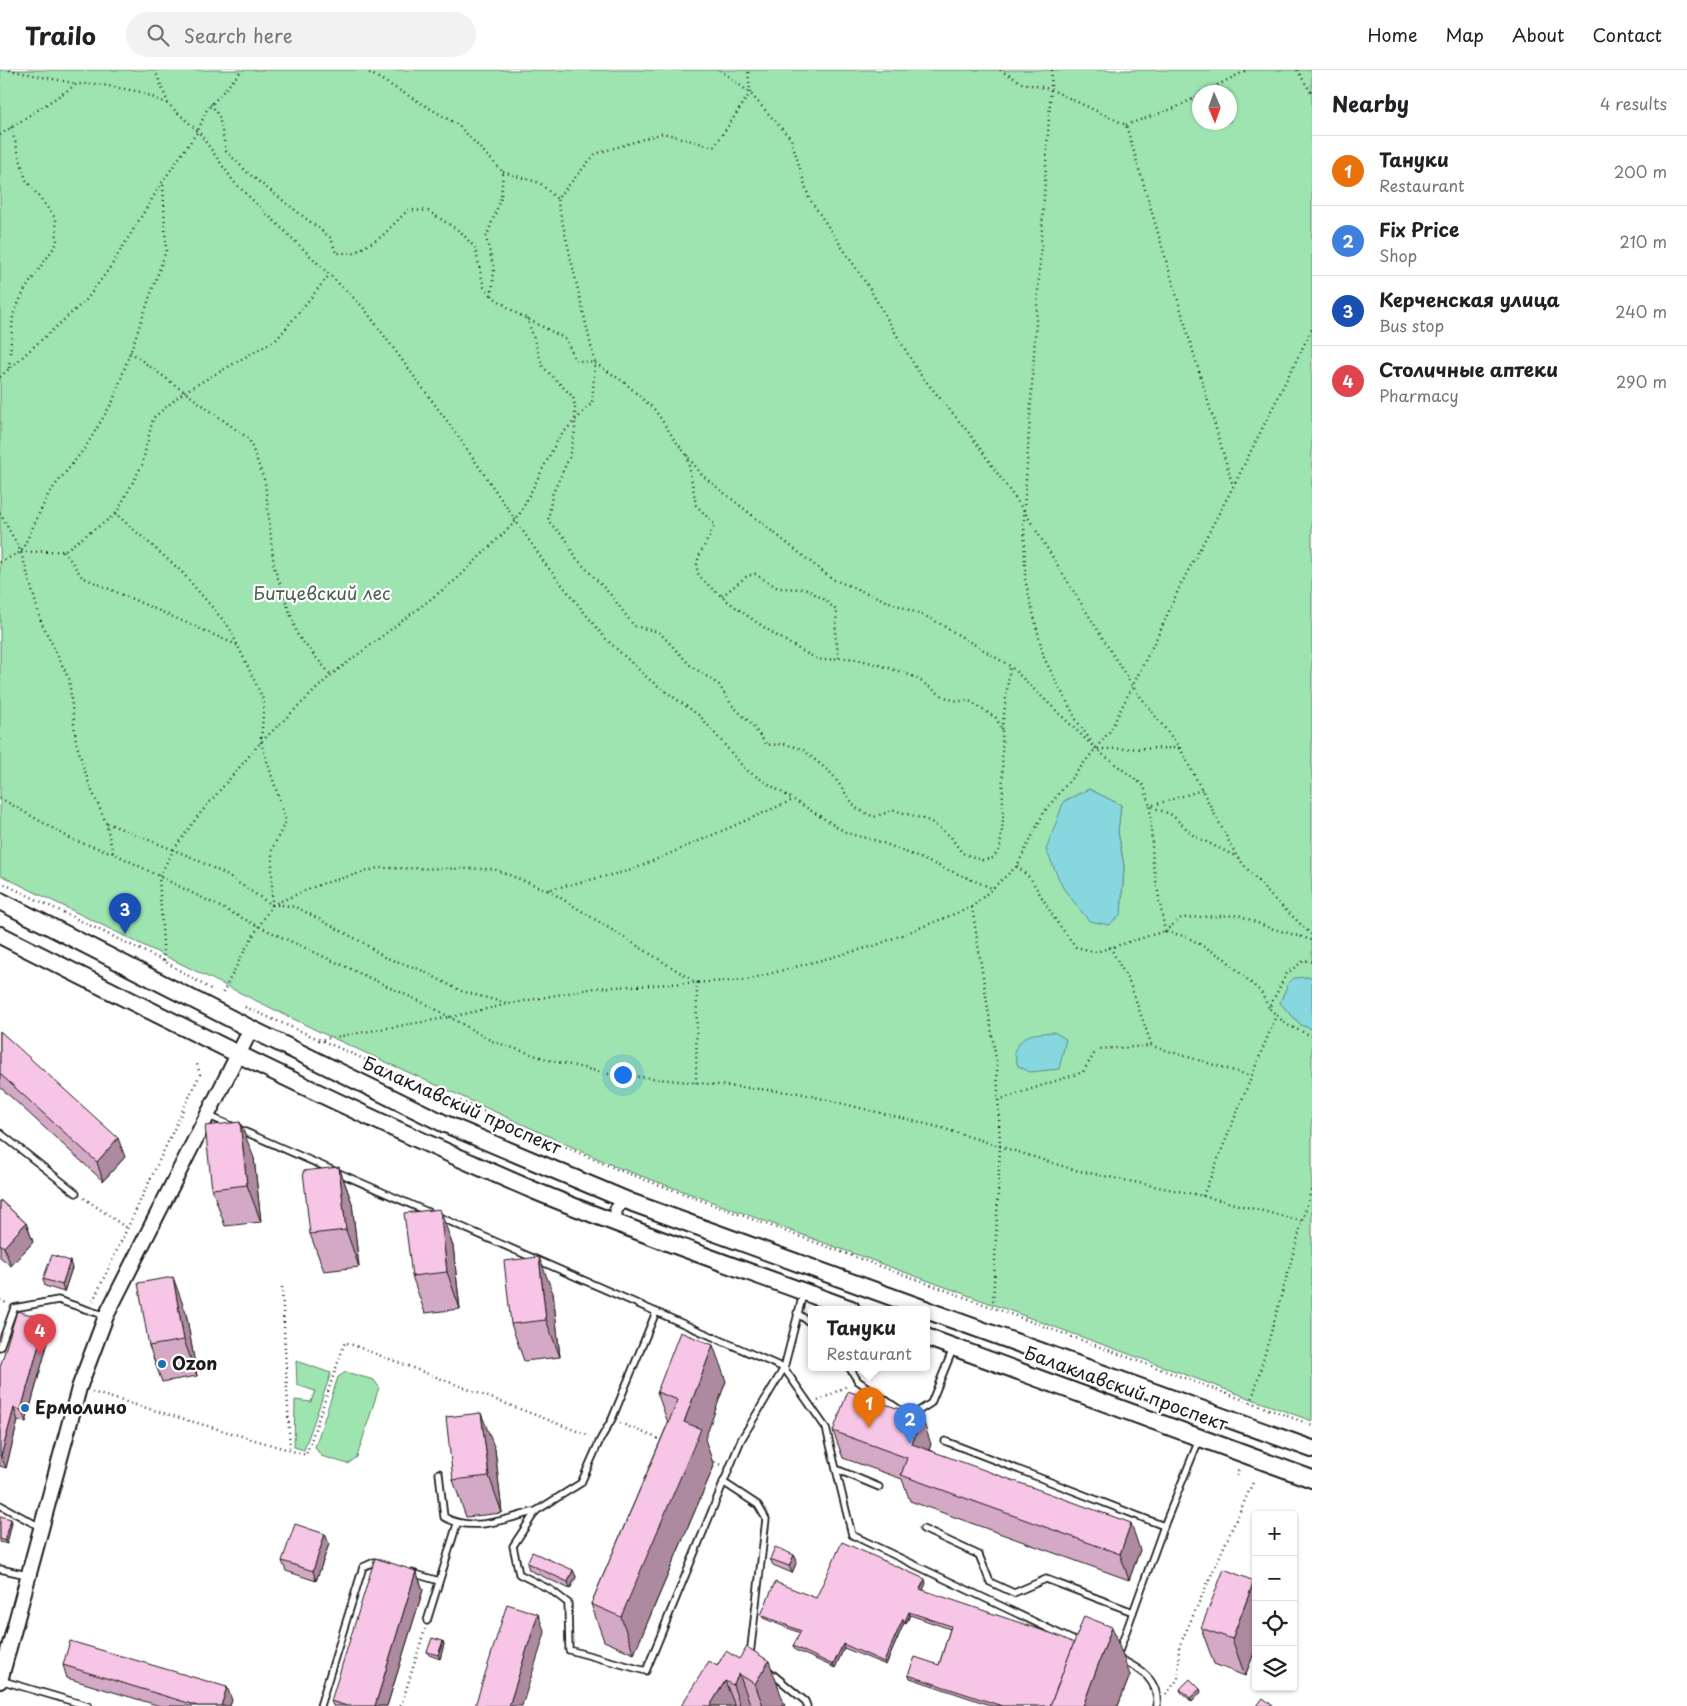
<!DOCTYPE html>
<meta charset="utf-8">
<style>
:root{--surface:#fff;--page:#f2f2f2;--text:#202124;--muted:#757577;--line:#e0e0e0;--accent:#b45309}
body{margin:0;font-family:"Playpen Sans",sans-serif;background:var(--page);color:var(--text)}
.controls{position:absolute;right:15px;bottom:15px;display:grid;overflow:hidden;border-radius:5px;box-shadow:0 1px 4px #0004}
.controls button{width:45px;height:45px;display:grid;place-items:center;padding:0;border:0;border-bottom:1px solid var(--line);background:var(--surface);color:var(--text);font:25px sans-serif}
.compass{position:absolute;left:1192px;top:15px;width:45px;height:45px;border-radius:50%;background:var(--surface);box-shadow:0 1px 4px #0004;rotate:178deg}
.you{position:absolute;left:622px;top:1004px;width:18px;height:18px;margin:-12px;border:4px solid #fff;border-radius:50%;background:#1a73e8;box-shadow:0 0 0 8px #1a73e833}
.badge{display:grid;place-items:center;width:32px;height:32px;border-radius:50%;background:var(--accent);color:#fff;font-size:16px;font-weight:700}
.pin{position:absolute;translate:-50% -41px;filter:drop-shadow(0 1px 2px #0008)}
.pin::after{content:'';position:absolute;top:26px;width:18px;height:15px;background:inherit;clip-path:polygon(0 0,100% 0,50% 100%)}
.popup{position:absolute;left:808px;top:1236px;width:122px;height:65px;box-sizing:border-box;display:grid;place-content:center;border-radius:5px;background:var(--surface);filter:drop-shadow(0 1px 4px #0005);font-size:16px;white-space:nowrap;color:var(--muted)}
.popup b{font-size:19px;color:var(--text)}
.popup::after{content:'';position:absolute;left:50%;top:100%;margin-left:-10px;border:10px solid transparent;border-top-color:var(--surface)}
.list{margin:0;padding:0;list-style:none}
h2{display:flex;justify-content:space-between;align-items:center;height:65px;margin:0;padding:0 20px;font-size:21px}
h2 small{font-size:16px;font-weight:400;color:var(--muted)}
.list li{display:grid;grid-template-columns:32px 1fr auto;gap:15px;align-items:center;box-sizing:border-box;height:70px;padding:0 20px;border-top:1px solid var(--line)}
.list b{display:block;font-size:19px;white-space:nowrap}
.list p{margin:0;font-size:16px;white-space:nowrap;color:var(--muted)}
.list em{font-size:16px;font-style:normal;color:var(--muted)}
.icon{flex:none;width:28px;height:28px;fill:none;stroke:currentColor;stroke-width:2;stroke-linecap:round;stroke-linejoin:round}
.map{position:relative;flex:none;width:1312px;height:1636px;overflow:hidden}
header{display:flex;align-items:center;gap:30px;box-sizing:border-box;height:70px;padding:0 25px;background:var(--surface);border-bottom:1px solid var(--line)}
header strong{font-size:24px}
nav{display:flex;gap:28px;margin-inline-start:auto;font-size:18px}
.search{width:350px;height:45px;background:var(--page);display:flex;align-items:center;gap:12px;box-sizing:border-box;padding:0 18px;border-radius:28px;color:var(--muted);font-size:19px}
main{display:flex}
aside{flex:1;background:var(--surface)}
.map>svg:first-child{display:block}
</style>
<header>
<strong>Trailo</strong>
<div class="search"><svg class="icon" aria-label="search" viewBox="0 0 24 24"><circle cx="10" cy="10" r="6"/><path d="M15 15l6 6"/></svg>Search here</div>
<nav><a>Home</a><a>Map</a><a>About</a><a>Contact</a></nav>
</header>
<main>
<div class="map">
<svg width="1312" height="1636" viewBox="0 0 1312 1636">
<rect width="100%" height="100%" fill="#fff"/>
<filter id="ink" filterUnits="userSpaceOnUse"><feTurbulence type="fractalNoise" baseFrequency=".02" numOctaves="2"/><feDisplacementMap in="SourceGraphic" scale="10" xChannelSelector="R" yChannelSelector="G"/><feConvolveMatrix kernelMatrix="1 2 1 2 8 2 1 2 1" color-interpolation-filters="sRGB"/></filter>
<g filter="url(#ink)">
<g fill="#9ee4b1" stroke="#5d8066" fill-rule="evenodd">
<path d="M0 0H1312V908L1306 907 1288 914 1280 933 1301 955 1312 959V1351L614 1096 322 963 0 805ZM1200 22H1230V52H1200ZM1089 719 1121 735 1118 762 1124 796 1121 844 1064 731Z"/>
<polygon points="296,1291 331,1303 304,1380 294,1377 295,1330 311,1332 315,1321 297,1315"/>
<polygon points="346,1302 374,1310 379,1317 357,1387 348,1394 321,1386 315,1377 338,1307"/>
</g>
<g fill="#86d8de" stroke="#5c8d90">
<polygon points="1089,719 1121,735 1118,762 1124,796 1121,844 1109,855 1089,851 1063,818 1046,780 1064,731"/>
<polygon points="1306,907 1312,908 1312,959 1301,955 1280,933 1288,914 1294,908"/>
<path d="M1054 962 1066 969 1059 999 1030 1002 1018 996 1014 982C1023 962 1034 964 1054 962Z"/>
</g>
<g fill="none" stroke-linecap="round" stroke-linejoin="round">
<defs>
<g id="service">
<polyline points="209,1046 784,1298 826,1358 852,1465 1081,1574"/>
<polyline points="0,1063 76,1123"/>
<polyline points="656,1242 612,1349 600,1370 581,1413 536,1441 513,1476 519,1504 551,1520 568,1533 569,1580 646,1601 741,1370 784,1298 803,1224"/>
<polyline points="797,1243 812,1254"/>
<polyline points="0,1277 14,1238 58,1230 106,1246"/>
<polyline points="849,1297 858,1311 903,1342 917,1342 931,1333 953,1279"/>
<polyline points="945,1371 1164,1456"/>
<polyline points="836,1399 879,1417"/>
<path d="M439 1403 444 1447C473 1463 506 1449 536 1441"/>
<polyline points="723,1412 758,1435 766,1449 750,1585"/>
<polyline points="0,1435 40,1457"/>
<polyline points="923,1459 979,1485 990,1512 1014,1523 1046,1509 1133,1542"/>
<polyline points="0,1499 27,1505"/>
<polyline points="412,1503 439,1511"/>
<polyline points="427,1551 457,1454"/>
<polyline points="1118,1584 1164,1456 1199,1370"/>
<path d="M1120 1589C1141 1599 1159 1610 1157 1636"/>
<polyline points="769,1601 805,1631 807,1636"/>
<polyline points="0,1610 88,1636"/>
<polyline points="320,1636 363,1497 374,1492 379,1493"/>
</g>
<polyline id="minor" points="622,1155 616,1148 616,1139 623,1132 631,1132"/>
<polyline id="tertiary" points="0,1611 79,1318 106,1246 251,959"/>
<g id="secondary">
<polyline points="0,831 251,959 443,1053 633,1133 925,1239"/>
<path d="M0 865C178 955 356 1045 540 1123 642 1165 748 1201 851 1239"/>
<polyline points="926,1240 1312,1379"/>
<polyline points="926,1267 1312,1409"/>
</g>
</defs>
<use href="#service" stroke="#1c1c1c" stroke-width="9"/>
<use href="#minor" stroke="#1c1c1c" stroke-width="15"/>
<use href="#tertiary" stroke="#1c1c1c" stroke-width="18"/>
<use href="#secondary" stroke="#1c1c1c" stroke-width="20"/>
<g stroke="#1c1c1c" stroke-width="2.5" stroke-dasharray="1 4" stroke-linecap="butt">
<polyline points="9,0 77,14"/>
<polyline points="155,0 168,33"/>
<polyline points="365,0 458,55 503,102 501,128 486,168 494,199 492,226 516,243 566,269 575,290 595,293 624,312 655,340 674,369 703,406 832,509 932,549 1010,596 1097,680 1144,716 1150,736 1172,745 1194,766 1237,787"/>
<polyline points="720,0 750,23 791,69 809,128 868,216 919,303 969,363 1024,441 1133,617 1180,678 1237,787 1270,825 1312,865"/>
<polyline points="1000,0 1022,13 1050,19 1126,55 1233,416"/>
<polyline points="1052,0 1024,441 1025,509 1044,588 1077,651 1093,674"/>
<polyline points="1297,0 1312,24"/>
<polyline points="1204,22 1247,0"/>
<polyline points="211,34 219,46 226,81 249,104 331,168 336,183 354,183 381,167 408,140 428,141 461,162 475,178 484,217 492,226"/>
<polyline points="1126,55 1175,38 1200,25"/>
<polyline points="0,65 77,14 98,14 141,22 168,34 198,61 234,112 363,237 458,366 546,495 605,568 651,611 700,646 746,700 847,763 881,772 994,819"/>
<polyline points="503,102 540,113 557,129"/>
<path d="M527 248 543 297 573 327 575 336V361L569 388 552 425 548 451 566 469 575 487 610 524 634 556 659 562 690 595 719 615 731 634 751 654 767 675 784 674 802 679 832 704 856 738 874 747 894 740 930 751 950 766 962 783 982 790 993 788 1000 778 1003 750 1002 659 996 648 968 630C944 636 928 611 907 604 893 599 859 588 845 588 837 587 829 591 822 590 804 587 704 519 698 503 692 488 711 470 714 454L696 435 687 385"/>
<polyline points="130,282 249,369 265,412 274,497 298,566 331,605"/>
<polyline points="9,298 13,245 24,221 57,173 56,149 26,110 11,57"/>
<polyline points="0,307 87,229 111,196 163,111 198,61 206,41 242,0"/>
<polyline points="0,443 21,482 41,551 69,609 76,672 89,714 106,753 113,783 260,857 430,936 492,971 549,990 609,1004 799,1023 942,1058 1075,1100 1203,1126 1302,1151"/>
<polyline points="116,444 142,395 153,348 184,322 277,269 330,204"/>
<polyline points="64,481 82,507 237,575"/>
<polyline points="21,482 64,481 116,444 181,501 229,557 264,631 261,672 286,751 272,779 272,835 248,874 221,926"/>
<polyline points="0,492 21,482 49,423 85,378 113,331 166,181 163,111"/>
<polyline points="722,526 747,506 755,504 778,518 806,519 825,530 837,541 835,564 839,588"/>
<polyline points="1002,659 1010,596"/>
<polyline points="1098,679 1180,678"/>
<polyline points="1202,720 1150,736 1153,794 1165,861 1181,848 1239,845 1267,857 1312,870"/>
<polyline points="0,728 73,770 113,783"/>
<polyline points="107,753 191,787 223,803 272,835 285,835 298,838 362,872 384,887 419,899 461,921 506,933"/>
<polyline points="1017,796 1031,809 1056,851 1076,877 1096,882 1165,861 1187,867 1224,888 1261,922 1269,938"/>
<polyline points="0,812 164,891 212,920"/>
<polyline points="548,820 697,913 696,1013"/>
<polyline points="272,835 321,814 378,798 494,799 547,820 632,800 793,730"/>
<polyline points="972,837 997,996 1000,1077 993,1235"/>
<polyline points="1110,877 1130,914 1152,976"/>
<polyline points="164,891 159,807 174,779 198,746 261,672 331,605 457,509 516,451 559,367 592,333 595,293 557,129 595,84 663,63 714,77 750,23 748,0"/>
<polyline points="1312,892 1305,890 1287,903 1269,938 1287,955 1312,966"/>
<polyline points="245,937 616,1099 1312,1355"/>
<polyline points="318,970 451,947 508,934 595,918 746,910 874,876 972,837 1017,796 1044,742 1110,661 1161,559 1180,516 1233,417 1312,259"/>
<polyline points="998,1030 1083,1002 1097,979 1152,976 1251,1006"/>
<polyline points="1203,1126 1276,946"/>
<polyline points="84,1128 128,1159"/>
<polyline points="282,1217 290,1380"/>
<polyline points="0,1230 6,1233"/>
<polyline points="93,1231 200,1004 196,991"/>
<polyline points="92,1322 306,1385 345,1272 590,1366"/>
<polyline points="818,1331 849,1315"/>
<polyline points="1251,1333 1312,1117"/>
<polyline points="620,1353 664,1371"/>
<polyline points="710,1390 721,1395"/>
<polyline points="1237,1406 1239,1398"/>
<polyline points="1166,1624 1178,1609 1179,1577 1253,1412"/>
<polyline points="401,1636 425,1559"/>
</g>
<use href="#service" stroke="#fff" stroke-width="5.5"/>
<use href="#minor" stroke="#fff" stroke-width="11"/>
<use href="#tertiary" stroke="#fff" stroke-width="14"/>
<use href="#secondary" stroke="#fff" stroke-width="16"/>
</g>
<g fill="#d4a9c5" stroke="#1c1c1c">
<polygon points="0,961 125,1087 103,1111 0,1017"/>
<polygon points="254,1088 261,1152 225,1156 212,1119"/>
<polygon points="339,1097 352,1133 359,1197 324,1201 310,1164"/>
<polygon points="0,1130 26,1153 33,1172 11,1196 0,1187"/>
<polygon points="453,1176 460,1239 425,1243 412,1206"/>
<polygon points="72,1198 64,1222 45,1216 43,1209"/>
<polygon points="553,1223 560,1287 524,1291 511,1254"/>
<polygon points="186,1243 197,1306 162,1312 149,1276"/>
<polygon points="46,1249 51,1261 26,1352 18,1351 6,1398 0,1396 0,1297"/>
<polygon points="726,1311 704,1369 714,1396 634,1584 604,1571 591,1534 668,1353 657,1322"/>
<polygon points="833,1361 931,1374 929,1380 1140,1480 1129,1510 910,1431 902,1409 843,1388"/>
<polygon points="495,1379 502,1443 466,1447 453,1410"/>
<polygon points="0,1446 12,1452 7,1474 0,1472"/>
<polygon points="325,1464 329,1474 316,1511 286,1501 282,1491"/>
<polygon points="794,1485 797,1491 792,1503 773,1495 770,1489"/>
<polygon points="527,1493 573,1500 576,1507 570,1519 529,1500"/>
<polygon points="416,1501 423,1520 387,1636 333,1636 331,1631"/>
<polygon points="1254,1511 1256,1515 1256,1578 1245,1606 1214,1594 1201,1558"/>
<polygon points="926,1513 923,1520 1130,1605 1118,1636 993,1636 910,1608 908,1605 939,1595 950,1559 910,1545 906,1554 904,1553 886,1595 844,1578 835,1598 795,1580 793,1576 800,1563 763,1548 761,1545 816,1528"/>
<polygon points="444,1574 440,1589 429,1585 427,1582"/>
<polygon points="726,1581 785,1636 681,1636 717,1596"/>
<polygon points="63,1595 232,1630 230,1636 160,1636 67,1608"/>
<polygon points="1180,1619 1200,1619 1201,1622 1192,1632 1181,1622"/>
</g>
<g fill="#ad8aa0" stroke="#1c1c1c">
<polygon points="240,1052 254,1088 261,1152 247,1115"/>
<polygon points="118,1068 125,1087 103,1111 97,1092"/>
<polygon points="339,1097 352,1133 359,1197 346,1160"/>
<polygon points="440,1139 453,1176 460,1239 447,1202"/>
<polygon points="26,1153 33,1172 11,1196 4,1177"/>
<polygon points="539,1187 553,1223 560,1287 546,1250"/>
<polygon points="70,1191 72,1198 64,1222 62,1215"/>
<polygon points="173,1207 186,1243 197,1306 184,1270"/>
<polygon points="46,1249 51,1261 26,1352 21,1340"/>
<polygon points="713,1275 726,1311 705,1369 714,1396 634,1584 621,1547 684,1352"/>
<polygon points="14,1338 18,1351 6,1398 1,1386"/>
<polygon points="481,1343 495,1379 502,1443 489,1406"/>
<polygon points="922,1347 931,1374 922,1400 912,1374"/>
<polygon points="11,1449 12,1452 7,1474 5,1471"/>
<polygon points="1131,1453 1140,1480 1129,1510 1120,1484"/>
<polygon points="325,1464 329,1474 316,1511 313,1501"/>
<polygon points="794,1485 797,1491 792,1503 789,1496"/>
<polygon points="573,1500 576,1507 570,1519 568,1512"/>
<polygon points="416,1501 423,1520 387,1636 375,1636"/>
<polygon points="925,1509 926,1513 922,1523 920,1519"/>
<polygon points="1254,1511 1256,1515 1256,1578 1245,1606 1232,1569"/>
<polygon points="909,1542 910,1545 906,1554 905,1551"/>
<polygon points="538,1544 545,1563 522,1636 509,1636"/>
<polygon points="903,1549 904,1553 886,1595 884,1592"/>
<polygon points="1112,1557 1130,1605 1118,1636 1083,1636"/>
<polygon points="443,1571 444,1574 440,1589 438,1585"/>
<polygon points="843,1574 844,1578 835,1598 833,1595"/>
<polygon points="769,1591 785,1636 763,1636 755,1614"/>
<polygon points="739,1604 751,1636 740,1636 733,1615"/>
<polygon points="725,1611 735,1636 710,1636"/>
<polygon points="227,1617 232,1630 230,1636 221,1636"/>
<polygon points="1200,1619 1201,1622 1192,1632 1190,1628"/>
</g>
<g fill="#f7c5e5" stroke="#1c1c1c">
<polygon points="0,961 118,1068 97,1092 0,1004"/>
<polygon points="240,1052 247,1115 212,1119 205,1056"/>
<polygon points="339,1097 346,1160 310,1164 303,1101"/>
<polygon points="0,1130 26,1153 4,1177 0,1174"/>
<polygon points="440,1139 447,1202 412,1206 404,1143"/>
<polygon points="52,1185 70,1191 62,1215 43,1209"/>
<polygon points="539,1187 546,1250 511,1254 504,1191"/>
<polygon points="173,1207 184,1270 149,1276 138,1213"/>
<polygon points="17,1241 46,1249 21,1340 14,1338 1,1386 0,1386 0,1297"/>
<polygon points="680,1262 713,1275 684,1352 701,1359 621,1547 591,1534 678,1330 657,1322"/>
<polygon points="848,1321 922,1347 912,1374 1131,1453 1120,1484 901,1405 907,1388 833,1361"/>
<polygon points="481,1343 489,1406 453,1410 446,1347"/>
<polygon points="0,1446 11,1449 5,1471 0,1469"/>
<polygon points="295,1454 325,1464 313,1501 282,1491"/>
<polygon points="842,1472 925,1509 920,1519 1059,1566 1074,1573 1050,1636 1002,1636 908,1605 915,1587 939,1595 951,1556 909,1542 905,1551 903,1549 884,1592 843,1574 833,1595 793,1576 801,1561 761,1545 775,1512 816,1528"/>
<polygon points="775,1477 794,1485 789,1496 770,1489"/>
<polygon points="532,1482 573,1500 568,1512 527,1493"/>
<polygon points="375,1488 416,1501 375,1636 347,1636 331,1631"/>
<polygon points="1224,1499 1254,1511 1232,1569 1201,1558"/>
<polygon points="507,1534 538,1544 509,1636 475,1636"/>
<polygon points="1084,1546 1112,1557 1083,1636 1050,1636"/>
<polygon points="432,1568 443,1571 438,1585 427,1582"/>
<polygon points="70,1571 227,1617 221,1636 198,1636 63,1595"/>
<polygon points="747,1577 769,1591 755,1614 739,1604 733,1615 725,1611 710,1636 681,1636 709,1591 717,1596 726,1581 739,1589"/>
<polygon points="1190,1609 1200,1619 1190,1628 1180,1619"/>
<polygon points="1263,1628 1273,1636 1257,1636"/>
</g>
</g>
<g fill="#1f6fb2" stroke="#fff" stroke-width="2">
<circle cx="162" cy="1294" r="5"/>
<circle cx="25" cy="1338" r="5"/>
</g>
<g text-anchor="middle" stroke-width="4.5" stroke-linejoin="round" paint-order="stroke">
<g font-size="18" fill="#4a6250" stroke="#fff">
<text x="322" y="530">Битцевский лес</text>
</g>
<g font-size="18" fill="#1c1c1c" stroke="#fff">
<text transform="translate(462 1036) rotate(24)" y="6">Балаклавский проспект</text>
<text transform="translate(1126 1319) rotate(20)" y="6">Балаклавский проспект</text>
</g>
<g font-size="18" font-weight="bold" fill="#1c1c1c" stroke="#fff" text-anchor="start">
<text x="172" y="1300">Ozon</text>
<text x="35" y="1344">Ермолино</text>
</g>
</g>
</svg>
<div class="controls">
<button>+</button>
<button>−</button>
<button><svg class="icon" aria-label="locate" viewBox="0 0 24 24"><circle cx="12" cy="12" r="6"/><path d="M12 2v4M12 18v4M2 12h4M18 12h4"/></svg></button>
<button><svg class="icon" aria-label="layers" viewBox="0 0 24 24"><path d="M12 4l9 5-9 5-9-5zM3 14l9 5 9-5"/></svg></button>
</div>
<svg class="compass" viewBox="-18 -18 36 36"><path d="M0-13l5 13h-10z" fill="#e53935"/><path d="M0 13l5-13h-10z" fill="#757577"/></svg>
<div class="you"></div>
<div class="pin badge" style="left:869px;top:1358px;background:#e8710a">1</div>
<div class="popup"><b>Тануки</b>Restaurant</div>
<div class="pin badge" style="left:910px;top:1374px;background:#3f7fe0">2</div>
<div class="pin badge" style="left:125px;top:864px;background:#1a4fb4">3</div>
<div class="pin badge" style="left:40px;top:1285px;background:#e0444e">4</div>
</div>
<aside>
<h2>Nearby<small>4 results</small></h2>
<ul class="list">
<li><span class="badge" style="background:#e8710a">1</span><div><b>Тануки</b><p>Restaurant</p></div><em>200 m</em></li>
<li><span class="badge" style="background:#3f7fe0">2</span><div><b>Fix Price</b><p>Shop</p></div><em>210 m</em></li>
<li><span class="badge" style="background:#1a4fb4">3</span><div><b>Керченская улица</b><p>Bus stop</p></div><em>240 m</em></li>
<li><span class="badge" style="background:#e0444e">4</span><div><b>Столичные аптеки</b><p>Pharmacy</p></div><em>290 m</em></li>
</ul>
</aside>
</main>
